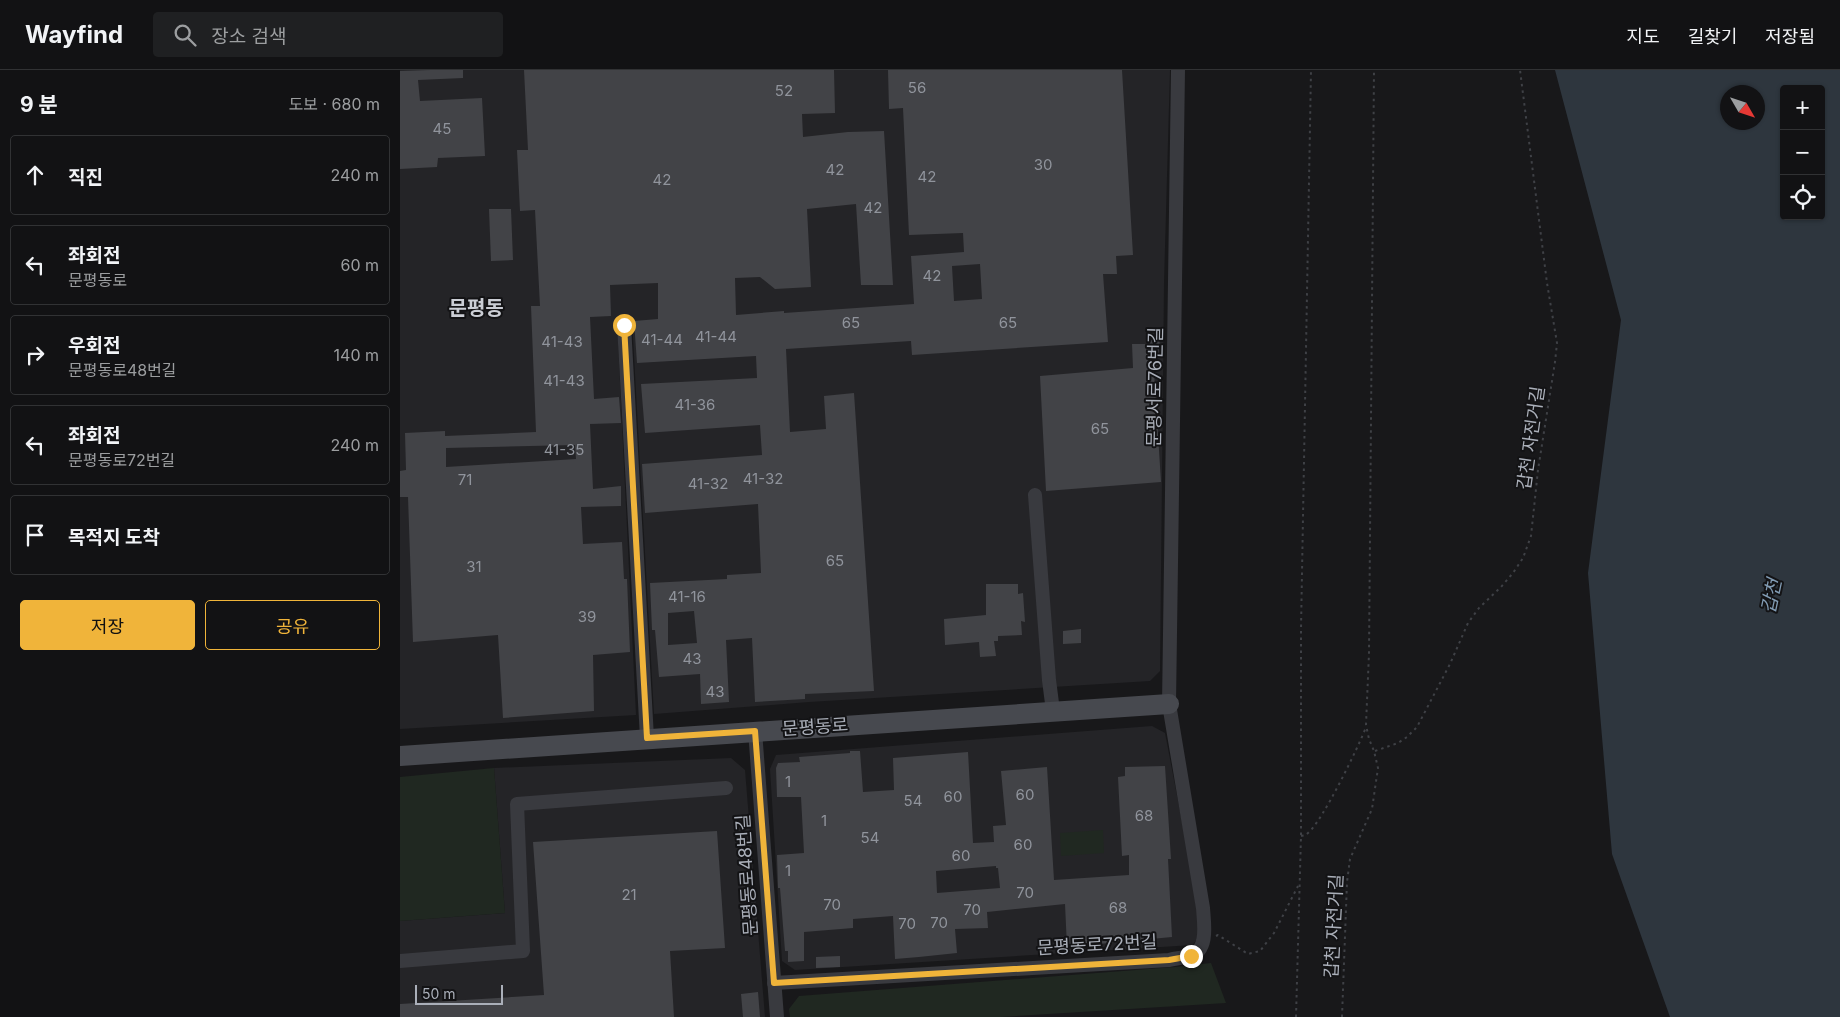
<!DOCTYPE html>
<html lang="ko">
<meta charset="utf-8">
<style>
:root{--surface:#121214;--page:#1f2022;--text:#f1f3f6;--muted:#9c9ea0;--line:#313234;--accent:#f0b43a}
body{margin:0;font-family:Inter,"Noto Sans KR",sans-serif;background:var(--page);color:var(--text)}
.controls{position:absolute;right:15px;top:15px;display:grid;overflow:hidden;border-radius:5px;box-shadow:0 1px 4px #0004}
.controls button{width:45px;height:45px;display:grid;place-items:center;padding:0;border:0;border-bottom:1px solid var(--line);background:var(--surface);color:var(--text);font:25px sans-serif}
.compass{position:absolute;left:1320px;top:15px;width:45px;height:45px;border-radius:50%;background:var(--surface);box-shadow:0 1px 4px #0004;rotate:129deg}
.scale{position:absolute;left:15px;bottom:12px;width:88px;box-sizing:border-box;padding-left:5px;border:2px solid #aaafb9;border-top:0;font-size:14px;line-height:18px;white-space:nowrap;color:#aaafb9;-webkit-text-stroke:4px #131315;paint-order:stroke}
.stop{position:absolute;width:15px;height:15px;margin:-11px;border:4px solid #f0b43a;border-radius:50%;background:#fff}
.stop.end{background:#f0b43a;border-color:#fff;box-shadow:0 1px 5px #0008}
.list{margin:0;padding:0;list-style:none}
h2{display:flex;justify-content:space-between;align-items:center;height:65px;margin:0;padding:0 20px;font-size:21px}
h2 small{font-size:16px;font-weight:400;color:var(--muted)}
.list li{display:grid;grid-template-columns:32px 1fr auto;gap:15px;align-items:center;box-sizing:border-box;height:80px;margin:0 10px 10px;padding:0 10px;border:1px solid var(--line);border-radius:5px}
.list b{display:block;font-size:19px;white-space:nowrap}
.list p{margin:0;font-size:16px;white-space:nowrap;color:var(--muted)}
.list em{font-size:16px;font-style:normal;color:var(--muted)}
.actions{display:flex;gap:10px;padding:15px 20px}
.actions a{flex:1;padding:11px 0;border:1px solid var(--accent);border-radius:5px;text-align:center;font-size:18px;color:var(--accent)}
.actions .main{background:var(--accent);color:#111}
.icon{flex:none;width:28px;height:28px;fill:none;stroke:currentColor;stroke-width:2;stroke-linecap:round;stroke-linejoin:round}
.map{position:relative;flex:none;width:1440px;height:947px;overflow:hidden}
header{display:flex;align-items:center;gap:30px;box-sizing:border-box;height:70px;padding:0 25px;background:var(--surface);border-bottom:1px solid var(--line)}
header strong{font-size:24px}
nav{display:flex;gap:28px;margin-inline-start:auto;font-size:18px}
.search{width:350px;height:45px;background:var(--page);display:flex;align-items:center;gap:12px;box-sizing:border-box;padding:0 18px;border-radius:5px;color:var(--muted);font-size:19px}
main{display:flex}
aside{flex:1;background:var(--surface)}
.map>svg:first-child{display:block}
</style>
<header>
<strong>Wayfind</strong>
<div class="search"><svg class="icon" aria-label="search" viewBox="0 0 24 24"><circle cx="10" cy="10" r="6"/><path d="M15 15l6 6"/></svg>장소 검색</div>
<nav><a>지도</a><a>길찾기</a><a>저장됨</a></nav>
</header>
<main>
<aside>
<h2>9 분<small>도보 · 680 m</small></h2>
<ul class="list">
<li><svg class="icon" aria-label="ahead" viewBox="0 0 24 24"><path d="M12 20V5M6 11l6-6 6 6"/></svg><div><b>직진</b></div><em>240 m</em></li>
<li><svg class="icon" aria-label="left" viewBox="0 0 24 24"><path d="M17 20v-9H6M10 6l-5 5 5 5"/></svg><div><b>좌회전</b><p>문평동로</p></div><em>60 m</em></li>
<li><svg class="icon" aria-label="right" viewBox="0 0 24 24"><path d="M7 20v-9h11M14 6l5 5-5 5"/></svg><div><b>우회전</b><p>문평동로48번길</p></div><em>140 m</em></li>
<li><svg class="icon" aria-label="left" viewBox="0 0 24 24"><path d="M17 20v-9H6M10 6l-5 5 5 5"/></svg><div><b>좌회전</b><p>문평동로72번길</p></div><em>240 m</em></li>
<li><svg class="icon" aria-label="arrive" viewBox="0 0 24 24"><path d="M6 21V4h12l-3 4 3 4H6"/></svg><div><b>목적지 도착</b></div></li>
</ul>
<div class="actions"><a class="main">저장</a><a>공유</a></div>
</aside>
<div class="map">
<svg width="1440" height="947" viewBox="0 0 1440 947">
<rect width="100%" height="100%" fill="#18181a"/>
<g fill="#242427">
<polygon points="0,0 770,0 764,213 760,601 750,611 409,632 254,644 232,250 217,250 236,645 0,659"/>
<polygon points="752,656 765,663 790,793 800,864 793,875 395,900 382,891 370,699 376,685"/>
<polygon points="331,688 345,700 365,947 0,947 0,851 105,843 94,698"/>
</g>
<g fill="#202821">
<polygon points="94,698 105,843 0,851 0,707"/>
<polygon points="703,760 704,783 661,786 660,763"/>
<polygon points="811,893 826,933 601,947 390,947 389,939 399,926 775,897"/>
</g>
<path fill="#2e363e" fill-rule="evenodd" d="M1155 0H1440V947H1270L1212 784 1188 503 1221 250ZM1384 19H1421V146H1384ZM1328 22H1358V52H1328Z"/>
<g fill="#424347" fill-rule="evenodd">
<polygon points="30,0 63,0 63,8 18,10 20,31 82,28 85,86 38,88 37,97 0,99 0,1"/>
<path d="M124 0H434L435 43 402 44 403 67 448 62 484 61 493 215H461L456 134 407 139 411 217 375 219 360 207 335 208 336 245 384 241V243L514 234 511 186 564 182 563 163 509 165 503 38 489 39 488 0H722L733 185 716 186 717 204H703L708 272 512 285 511 271 386 279 390 362 426 359 424 326 454 323 474 621 405 624V629L355 632 352 568 326 570 329 632 301 634 300 604 259 607 255 560H252L250 513 327 509V505L361 503 358 434 245 443 242 394 362 385 360 355 245 363 241 314 357 308 356 286 237 293 234 251 258 249V213L210 215 211 246 190 247 194 329 219 327 221 353 190 354 193 419 221 416V436L181 437 183 474 222 472 224 509H227L230 582 193 585 194 641 103 648 98 565 13 572 8 427H0V401L6 400 5 363 45 361V366L136 362 131 236H140L135 140 120 141 117 80H128ZM580 194 582 229 554 231 552 196ZM175 375 176 389 46 397V378ZM294 541 297 573 268 575V543Z"/>
<polygon points="89,139 111,139 113,190 91,191"/>
<polygon points="760,269 756,301 754,301 761,412 646,421 640,306 733,298 732,274 750,274 750,270"/>
<polygon points="586,514 618,514 618,524 623,523 625,552 621,551 622,565 598,566 598,571 594,571 596,586 580,587 579,572 545,575 544,549 586,545"/>
<polygon points="681,559 681,573 663,574 663,561"/>
<path d="M450 681H460L463 722 494 720 493 688 568 682 573 773 594 772 593 756 606 755 601 701 647 697 654 810 729 805V785L722 786 718 707 725 706V697L765 696 771 789H768L772 867 667 877 665 834 587 842 588 858 555 859 557 883 519 887 495 889 493 846 453 849V858L404 862V891L388 892V881H385L380 818H378L377 785 404 783 401 727H377L376 698 378 693 400 692 399 687 450 683ZM596 796V798H598L600 818 537 823 536 801Z"/>
<polygon points="317,761 325,878 270,881 274,947 0,947 0,934 144,925 133,772"/>
<polygon points="440,886 440,897 416,898 416,887"/>
<polygon points="358,922 360,947 343,947 341,924"/>
</g>
<g fill="none" stroke-linecap="round" stroke-linejoin="round">
<g stroke="#3f4146" stroke-width="2" stroke-dasharray="2.5 4" stroke-linecap="butt">
<polyline points="975,681 998,673 1007,667 1017,657 1050,594 1068,553 1079,538 1101,517 1113,503 1123,488 1131,466 1138,400 1155,292 1157,273 1147,213 1120,0"/>
<path d="M901 766C904 765 905 766 908 763 922 752 959 676 966 657"/>
<polyline points="816,866 818,865 848,884 860,881 874,863 898,816"/>
<polyline points="896,947 901,766 901,559 911,0"/>
<polyline points="942,947 947,812 950,789 972,739 978,698 974,681 969,669 966,655 969,583 974,0"/>
</g>
<g stroke="#393a3f" stroke-width="14">
<polyline points="224,255 247,668"/>
<polyline points="635,425 649,610 653,641"/>
<polyline points="355,661 377,947"/>
<polyline points="0,891 123,881 117,734 326,718"/>
<path d="M374 913 769 890C776 888 783 888 790 886 809 880 804 854 803 838L769 634 778 0"/>
</g>
<polyline stroke="#47494f" stroke-width="20" points="0,686 769,634"/>
</g>
<g fill="none" stroke-linecap="round" stroke-linejoin="round">
<polyline stroke="#f0b43a" stroke-width="6" points="224,255 247,668 355,661 374,913 769,890 791,886"/>
</g>
<g text-anchor="middle" stroke-width="4" stroke-linejoin="round" paint-order="stroke">
<g font-size="15" fill="#90949c">
<text x="517" y="23">56</text>
<text x="384" y="26">52</text>
<text x="42" y="64">45</text>
<text x="643" y="100">30</text>
<text x="435" y="105">42</text>
<text x="527" y="112">42</text>
<text x="262" y="115">42</text>
<text x="473" y="143">42</text>
<text x="532" y="211">42</text>
<text x="451" y="258">65</text>
<text x="608" y="258">65</text>
<text x="316" y="272">41-44</text>
<text x="262" y="275">41-44</text>
<text x="162" y="277">41-43</text>
<text x="164" y="316">41-43</text>
<text x="295" y="340">41-36</text>
<text x="700" y="364">65</text>
<text x="164" y="385">41-35</text>
<text x="363" y="414">41-32</text>
<text x="65" y="415">71</text>
<text x="308" y="419">41-32</text>
<text x="435" y="496">65</text>
<text x="74" y="502">31</text>
<text x="287" y="532">41-16</text>
<text x="187" y="552">39</text>
<text x="292" y="594">43</text>
<text x="315" y="627">43</text>
<text x="388" y="717">1</text>
<text x="625" y="730">60</text>
<text x="553" y="732">60</text>
<text x="513" y="736">54</text>
<text x="744" y="751">68</text>
<text x="424" y="756">1</text>
<text x="470" y="773">54</text>
<text x="623" y="780">60</text>
<text x="561" y="791">60</text>
<text x="388" y="806">1</text>
<text x="625" y="828">70</text>
<text x="229" y="830">21</text>
<text x="432" y="840">70</text>
<text x="718" y="843">68</text>
<text x="572" y="845">70</text>
<text x="539" y="858">70</text>
<text x="507" y="859">70</text>
</g>
<g font-size="18" fill="#aaafb9" stroke="#131315">
<text transform="translate(755 317) rotate(-89)" y="6">문평서로76번길</text>
<text transform="translate(1131 368) rotate(-82)" y="6">갑천 자전거길</text>
<text transform="translate(415 657) rotate(-4)" y="6">문평동로</text>
<text transform="translate(347 805) rotate(-94)" y="6">문평동로48번길</text>
<text transform="translate(934 856) rotate(-87)" y="6">갑천 자전거길</text>
<text transform="translate(697 875) rotate(-3)" y="6">문평동로72번길</text>
</g>
<g font-size="19" font-style="italic" fill="#829cb4" stroke="#131315">
<text transform="translate(1371 526) rotate(-78)" y="7">갑천</text>
</g>
<g font-size="20" font-weight="bold" fill="#cbced5" stroke="#131315">
<text x="76" y="245">문평동</text>
</g>
</g>
</svg>
<div class="controls">
<button>+</button>
<button>−</button>
<button><svg class="icon" aria-label="locate" viewBox="0 0 24 24"><circle cx="12" cy="12" r="6"/><path d="M12 2v4M12 18v4M2 12h4M18 12h4"/></svg></button>
</div>
<svg class="compass" viewBox="-18 -18 36 36"><path d="M0-13l5 13h-10z" fill="#e53935"/><path d="M0 13l5-13h-10z" fill="#9c9ea0"/></svg>
<div class="scale">50 m</div>
<div class="stop" style="left:224px;top:255px"></div>
<div class="stop end" style="left:791px;top:886px"></div>
</div>
</main>
